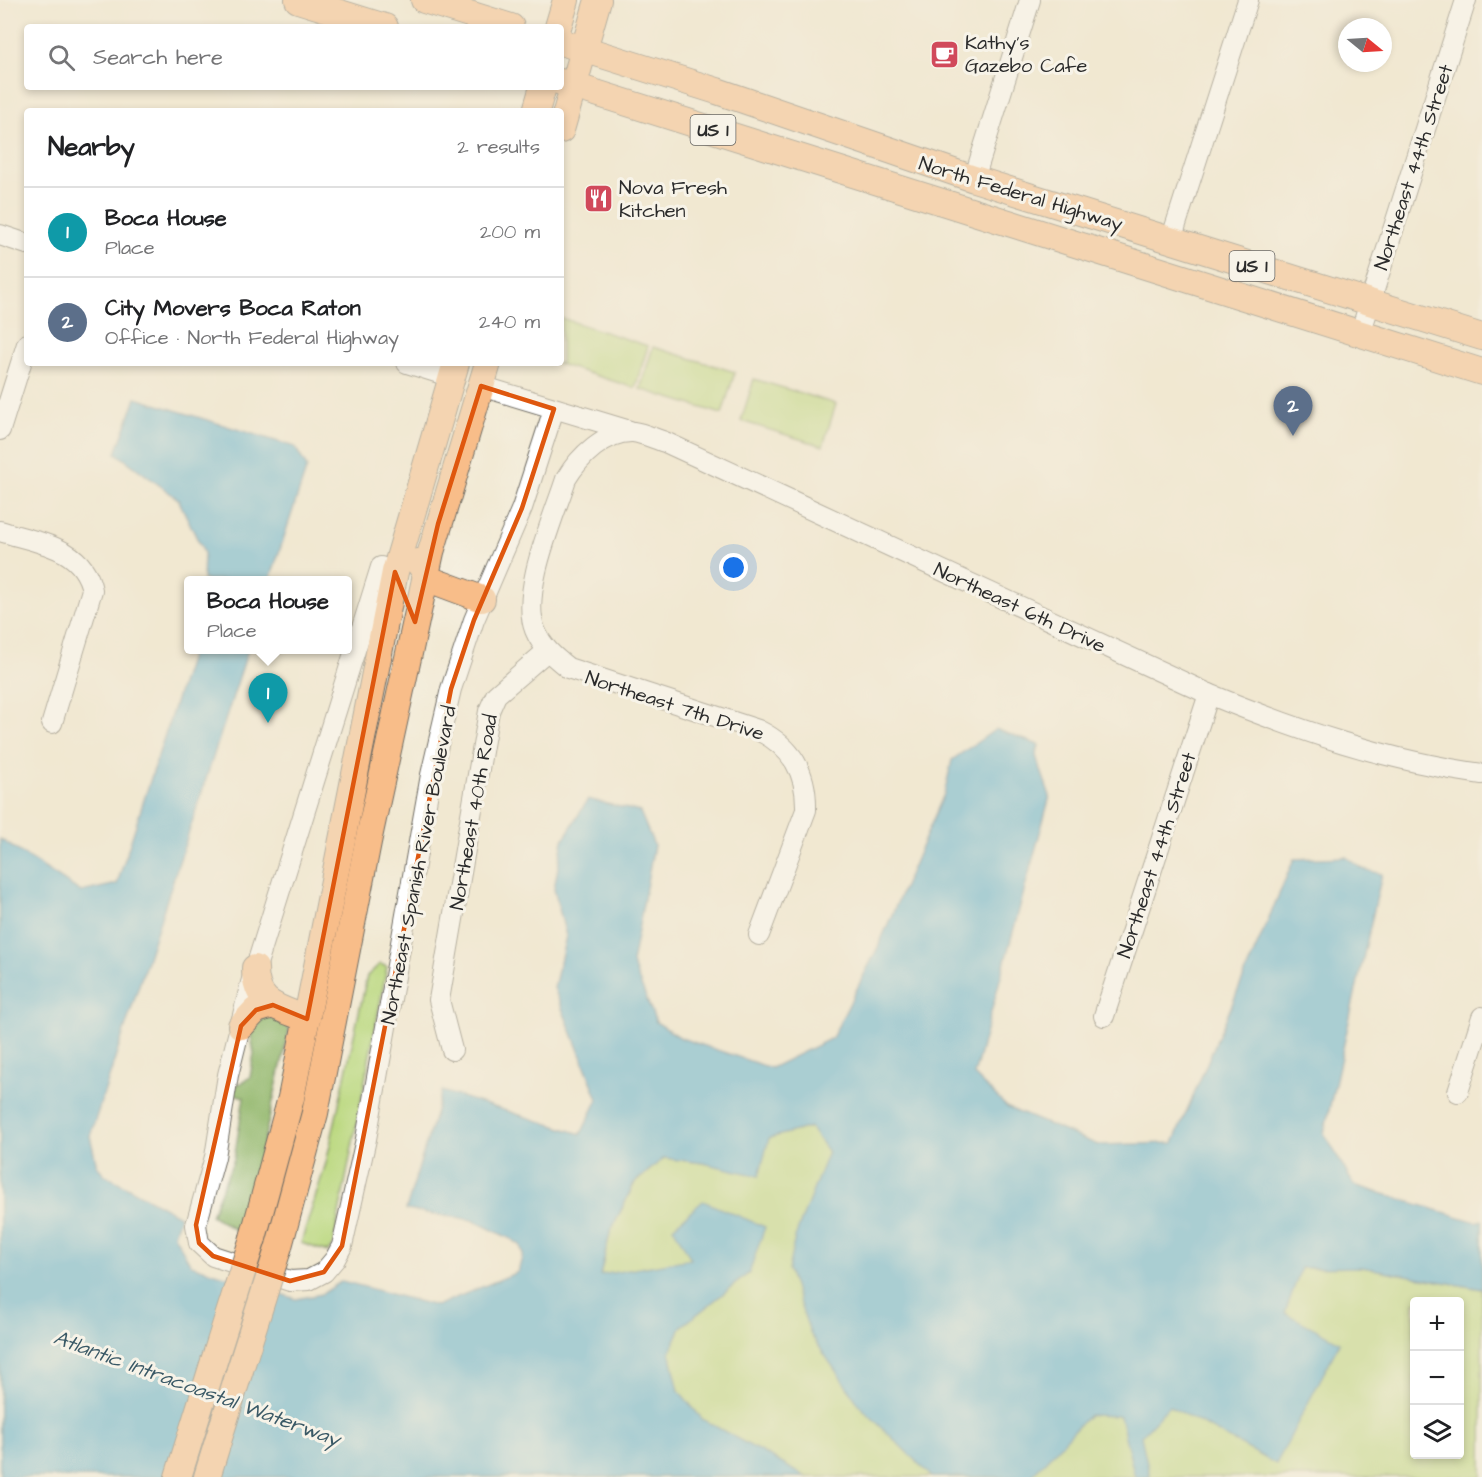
<!DOCTYPE html>
<meta charset="utf-8">
<style>
:root{--surface:#fff;--page:#f6f6f6;--text:#202124;--muted:#757577;--line:#e0e0e0;--accent:#ea580c}
body{margin:0;font-family:"Architects Daughter",sans-serif;background:var(--page);color:var(--text)}
.controls{position:absolute;right:18px;bottom:18px;display:grid;overflow:hidden;border-radius:6px;box-shadow:0 3px 9px #0003}
.controls button{width:54px;height:54px;display:grid;place-items:center;padding:0;border:0;border-bottom:2px solid var(--line);background:var(--surface);color:var(--text);font:30px sans-serif}
.compass{position:absolute;left:1338px;top:18px;width:54px;height:54px;border-radius:50%;background:var(--surface);box-shadow:0 3px 9px #0003;rotate:108deg}
.you{position:absolute;left:734px;top:568px;width:21px;height:21px;margin:-15px;border:4px solid #fff;border-radius:50%;background:#1a73e8;box-shadow:0 0 0 9px #1a73e833}
.badge{display:grid;place-items:center;width:39px;height:39px;border-radius:50%;background:var(--accent);color:#fff;font-size:20px;font-weight:700}
.pin{position:absolute;translate:-50% -50px;filter:drop-shadow(0 2px 3px #0008)}
.pin::after{content:'';position:absolute;top:32px;width:21px;height:18px;background:inherit;clip-path:polygon(0 0,100% 0,50% 100%)}
.popup{position:absolute;left:184px;top:576px;width:168px;height:78px;box-sizing:border-box;display:grid;place-content:center;border-radius:6px;background:var(--surface);filter:drop-shadow(0 2px 4px #0005);font-size:20px;white-space:nowrap;color:var(--muted)}
.popup b{font-size:22px;color:var(--text)}
.popup::after{content:'';position:absolute;left:50%;top:100%;margin-left:-12px;border:12px solid transparent;border-top-color:var(--surface)}
.list{margin:0;padding:0;list-style:none}
h2{display:flex;justify-content:space-between;align-items:center;height:78px;margin:0;padding:0 24px;font-size:26px}
h2 small{font-size:20px;font-weight:400;color:var(--muted)}
.list li{display:grid;grid-template-columns:39px 1fr auto;gap:18px;align-items:center;box-sizing:border-box;height:90px;padding:0 24px;border-top:2px solid var(--line)}
.list b{display:block;font-size:22px;white-space:nowrap}
.list p{margin:0;font-size:20px;white-space:nowrap;color:var(--muted)}
.list em{font-size:20px;font-style:normal;color:var(--muted)}
.icon{flex:none;width:33px;height:33px;fill:none;stroke:currentColor;stroke-width:2;stroke-linecap:round;stroke-linejoin:round}
.map{position:relative;flex:none;width:1482px;height:1477px;overflow:hidden}
.search{position:absolute;background:var(--surface);box-shadow:0 3px 9px #0003;left:24px;top:24px;width:540px;height:66px;display:flex;align-items:center;gap:15px;box-sizing:border-box;padding:0 21px;border-radius:6px;color:var(--muted);font-size:22px}
.panel{position:absolute;background:var(--surface);box-shadow:0 3px 9px #0003;left:24px;top:108px;width:540px;height:258px;border-radius:6px}
.map>svg:first-child{display:block}
</style>
<div class="map">
<svg width="1482" height="1477" viewBox="0 0 1482 1477">
<rect width="100%" height="100%" fill="#f7f3e8"/>
<filter id="ink" filterUnits="userSpaceOnUse"><feTurbulence type="fractalNoise" baseFrequency=".0167" numOctaves="2"/><feDisplacementMap in="SourceGraphic" scale="12" xChannelSelector="R" yChannelSelector="G"/><feConvolveMatrix kernelMatrix="1 2 1 2 8 2 1 2 1" color-interpolation-filters="sRGB"/></filter>
<filter id="wash" filterUnits="userSpaceOnUse"><feTurbulence type="fractalNoise" baseFrequency=".008" numOctaves="4" result="noise"/><feDisplacementMap in="SourceGraphic" scale="24" xChannelSelector="R" yChannelSelector="G"/><feGaussianBlur stdDeviation="1.35" result="paint"/><feColorMatrix in="noise" values="0 0 0 0 0 0 0 0 0 0 0 0 0 0 0 0 0 1.4 0 .05"/><feComposite in="paint" operator="in"/></filter>
<g filter="url(#wash)">
<rect width="100%" height="100%" fill="#f1e8d1"/>
<g fill="#bad87e" stroke="#728254" stroke-width="1.5" fill-rule="evenodd">
<polygon points="561,318 648,346 635,388 556,363 561,363"/>
<polygon points="653,347 735,372 722,414 640,389"/>
<polygon points="754,379 836,404 823,446 741,421"/>
<polygon points="380,964 387,967 333,1245 328,1252 301,1243 326,1163 367,976"/>
<path d="M811 1127 1301 1268 1362 1267 1482 1289V1477H806L702 1419 679 1391 670 1352 681 1327 749 1273 692 1259 600 1276 610 1233 635 1183 664 1158 703 1163 769 1138ZM1414 1302H1460V1454H1414Z"/>
</g>
<polygon fill="#93b86d" stroke="#5f724c" stroke-width="1.5" points="266,1016 288,1022 289,1031 259,1163 237,1231 211,1215 234,1159 244,1097 234,1094 236,1083 240,1084 250,1077 254,1053 250,1031"/>
<g fill="#56afd3" stroke="#406d7f" stroke-width="1.5">
<polygon points="136,398 295,447 307,467 270,580 203,580 204,553 178,499 116,453"/>
<polygon points="192,650 248,650 90,1136 97,1166 105,1175 180,1216 174,1235 191,1265 296,1299 322,1294 342,1281 436,1306 518,1272 523,1254 520,1245 511,1239 472,1220 406,1210 442,1091 581,1134 598,1099 554,988 566,936 554,889 563,840 588,799 640,812 654,845 632,963 656,1022 681,1038 771,1068 832,1038 878,947 944,794 952,760 996,729 1039,745 1036,756 1050,796 974,1075 1008,1108 1098,1145 1173,1143 1294,859 1346,857 1363,869 1382,874 1324,1133 1354,1185 1476,1222 1482,1220 1482,1289 1362,1267 1301,1268 1285,1313 1340,1342 1276,1464 1169,1406 1141,1436 1150,1477 1135,1477 1120,1416 1089,1415 1030,1477 932,1477 860,1406 811,1335 788,1270 795,1237 828,1152 810,1127 769,1138 759,1176 703,1163 664,1158 634,1183 610,1233 600,1275 691,1259 673,1227 703,1201 765,1227 749,1273 681,1327 670,1352 679,1391 702,1419 806,1477 0,1477 0,839 81,892 117,884"/>
</g>
</g>
<g filter="url(#ink)">
<g fill="none" stroke-linecap="round" stroke-linejoin="round">
<defs>
<g id="minor">
<polyline points="974,179 1030,0"/>
<polyline points="0,235 27,244"/>
<polyline points="1171,240 1248,0"/>
<polyline points="1360,334 1466,0"/>
<polyline points="407,363 452,377"/>
<polyline points="481,386 630,431"/>
<polyline points="0,430 27,344"/>
<path d="M0 531C38 543 83 546 92 590L52 723"/>
<polyline points="381,567 251,983 228,1075 215,1157 196,1225 199,1243 213,1256 290,1281 309,1280 324,1272 335,1259 342,1246 366,1139 431,775 451,689 474,620 522,508 554,409"/>
<path d="M759 935 806 810C807 772 792 747 758 730L568 668C554 657 542 647 535 630 520 592 554 517 566 479 579 457 605 431 633 432 643 433 655 439 665 442L1209 694C1297 730 1387 761 1482 774"/>
<polyline points="1104,1016 1209,694"/>
<polyline points="452,1050 439,1000 489,711 496,695 547,651"/>
<polyline points="1458,1092 1482,1017"/>
</g>
<g id="major">
<polyline points="298,0 385,27"/>
<polyline points="424,0 511,27"/>
<polyline points="558,27 566,0"/>
<polyline points="561,42 717,91 974,179 1482,337"/>
<polyline points="561,82 1482,372"/>
<polyline points="536,111 543,87"/>
<polyline points="561,130 598,0"/>
<polyline points="418,562 431,580 482,599"/>
<path d="M255 968C255 1005 278 1007 307 1019"/>
<polyline points="241,1026 256,1010 273,1005"/>
<polyline points="253,1238 291,1098 395,572 456,363"/>
<polyline points="279,1246 315,1113 368,842 431,552 488,363"/>
<polyline points="178,1477 214,1361"/>
<polyline points="207,1477 240,1370"/>
</g>
</defs>
<use href="#minor" stroke="#706d65" stroke-width="22"/>
<use href="#major" stroke="#706d65" stroke-width="28"/>
<use href="#minor" stroke="#fff" stroke-width="20"/>
<use href="#major" stroke="#f8bd89" stroke-width="26"/>
<defs>
<g id="major-bridge">
<polyline points="214,1361 253,1238"/>
<polyline points="240,1370 279,1246"/>
</g>
</defs>
<use href="#major-bridge" stroke="#706d65" stroke-width="28" stroke-linecap="butt"/>
<use href="#major-bridge" stroke="#f8bd89" stroke-width="26"/>
</g>
</g>
<path d="M0 0H1482V1477H0ZM481 386 554 409 522 508 474 620 451 689 342 1246 324 1272 290 1281 213 1256 199 1243 196 1225 241 1026 256 1010 273 1005 307 1019 395 572 415 622 438 524Z" fill="#f1e8d1" fill-opacity=".55" fill-rule="evenodd"/>
<path fill="none" stroke="#df570e" stroke-width="4.5" stroke-linejoin="round" d="M481 386 554 409 522 508 474 620 451 689 342 1246 324 1272 290 1281 213 1256 199 1243 196 1225 241 1026 256 1010 273 1005 307 1019 395 572 415 622 438 524Z"/>
<defs>
<symbol id="cafe-square" viewBox="-11 -11 22 22"><rect x="-9" y="-9" width="18" height="18" rx="4" fill="#d1495b" stroke="#f7f3e8"/><path d="M-5.5-4.5H6V0H3Q3 3.5 0 3.5H-2.5Q-5.5 3.5-5.5 0ZM3-3.2v2h1.7v-2ZM-6 4.5H4V6H-6Z" fill="#fff"/></symbol>
<symbol id="restaurant-square" viewBox="-11 -11 22 22"><rect x="-9" y="-9" width="18" height="18" rx="4" fill="#d1495b" stroke="#f7f3e8"/><path d="M-5-6h1v4h1v-4h1v4h1v-4h1v5L-1.5 .5V6h-2V.5L-5-1ZM5-6V6H3V1.5H1.5Q1.5-4 5-6Z" fill="#fff"/></symbol>
</defs>
<g fill-rule="evenodd">
<use href="#cafe-square" x="928" y="38" width="33" height="33"/>
<use href="#restaurant-square" x="582" y="182" width="33" height="33"/>
</g>
<g text-anchor="middle" stroke-width="6" stroke-linejoin="round" paint-order="stroke">
<g fill="#f7f3e8" stroke="#686764" stroke-width="1.5">
<rect x="690.5" y="115" width="45" height="30" rx="4.5"/>
<rect x="1229.5" y="251" width="45" height="30" rx="4.5"/>
</g>
<g font-size="18" font-weight="bold" fill="#2b2b2b">
<text x="713" y="136">US 1</text>
<text x="1252" y="272">US 1</text>
</g>
<g font-size="20" fill="#2b2b2b" stroke="#f7f3e8" text-anchor="start">
<text x="965" y="49">Kathy's<tspan x="965" dy="23">Gazebo Cafe</tspan></text>
<text x="619" y="194">Nova Fresh<tspan x="619" dy="23">Kitchen</tspan></text>
</g>
<g font-size="20" fill="#2b2b2b" stroke="#f7f3e8">
<text transform="translate(1413 167) rotate(-72)" y="7">Northeast 44th Street</text>
<text transform="translate(1021 193) rotate(17)" y="7">North Federal Highway</text>
<text transform="translate(1020 607) rotate(25)" y="7">Northeast 6th Drive</text>
<text transform="translate(675 705) rotate(18)" y="7">Northeast 7th Drive</text>
<text transform="translate(473 812) rotate(-80)" y="7">Northeast 40th Road</text>
<text transform="translate(1156 855) rotate(-72)" y="7">Northeast 44th Street</text>
<text transform="translate(418 865) rotate(-79)" y="7">Northeast Spanish River Boulevard</text>
</g>
<g font-size="21" font-style="italic" fill="#3a5966" stroke="#f7f3e8">
<text transform="translate(197 1388) rotate(20)" y="7">Atlantic Intracoastal Waterway</text>
</g>
</g>
</svg>
<div class="controls">
<button>+</button>
<button>−</button>
<button><svg class="icon" aria-label="layers" viewBox="0 0 24 24"><path d="M12 4l9 5-9 5-9-5zM3 14l9 5 9-5"/></svg></button>
</div>
<svg class="compass" viewBox="-18 -18 36 36"><path d="M0-13l5 13h-10z" fill="#e53935"/><path d="M0 13l5-13h-10z" fill="#757577"/></svg>
<div class="you"></div>
<div class="pin badge" style="left:268px;top:723px;background:#0f9aa8">1</div>
<div class="popup"><b>Boca House</b>Place</div>
<div class="pin badge" style="left:1293px;top:436px;background:#5c6f8a">2</div>
<div class="search"><svg class="icon" aria-label="search" viewBox="0 0 24 24"><circle cx="10" cy="10" r="6"/><path d="M15 15l6 6"/></svg>Search here</div>
<section class="panel">
<h2>Nearby<small>2 results</small></h2>
<ul class="list">
<li><span class="badge" style="background:#0f9aa8">1</span><div><b>Boca House</b><p>Place</p></div><em>200 m</em></li>
<li><span class="badge" style="background:#5c6f8a">2</span><div><b>City Movers Boca Raton</b><p>Office · North Federal Highway</p></div><em>240 m</em></li>
</ul>
</section>
</div>
